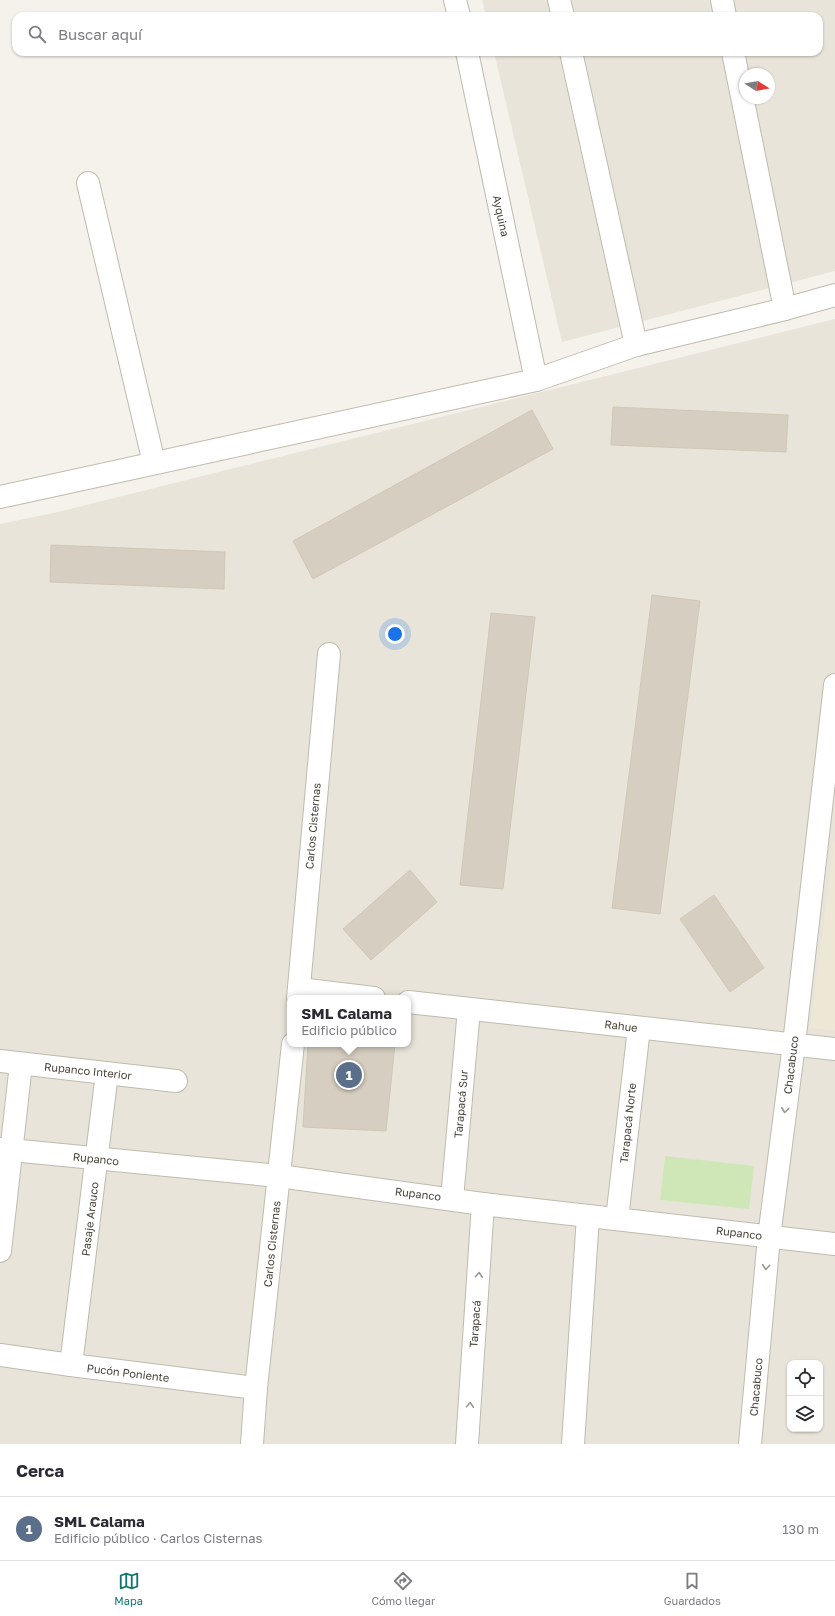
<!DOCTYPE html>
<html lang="es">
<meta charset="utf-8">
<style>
:root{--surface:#fff;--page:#f7f7f7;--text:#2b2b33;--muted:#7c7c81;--line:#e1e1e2;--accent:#0f766e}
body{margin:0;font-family:"Golos Text",sans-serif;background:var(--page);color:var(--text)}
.controls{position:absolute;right:12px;bottom:12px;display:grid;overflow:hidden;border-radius:8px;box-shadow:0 1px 3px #0004}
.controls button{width:36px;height:36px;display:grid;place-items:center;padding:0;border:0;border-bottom:1px solid var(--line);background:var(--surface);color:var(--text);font:20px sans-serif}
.compass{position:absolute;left:739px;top:68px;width:36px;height:36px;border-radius:50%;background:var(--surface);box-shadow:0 1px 3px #0004;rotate:101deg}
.you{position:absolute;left:395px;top:634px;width:14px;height:14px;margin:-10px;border:3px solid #fff;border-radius:50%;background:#1a73e8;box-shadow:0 0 0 6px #1a73e833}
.badge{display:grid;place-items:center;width:26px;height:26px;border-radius:50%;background:var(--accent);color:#fff;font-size:13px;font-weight:700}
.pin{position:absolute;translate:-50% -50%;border:2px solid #fff;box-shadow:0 1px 4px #0006}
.popup{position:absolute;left:287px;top:995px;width:124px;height:52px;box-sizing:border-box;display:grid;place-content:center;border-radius:8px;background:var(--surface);filter:drop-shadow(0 1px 3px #0005);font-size:13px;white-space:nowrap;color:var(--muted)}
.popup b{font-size:15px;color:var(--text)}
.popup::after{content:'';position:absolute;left:50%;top:100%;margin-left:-8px;border:8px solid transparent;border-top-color:var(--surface)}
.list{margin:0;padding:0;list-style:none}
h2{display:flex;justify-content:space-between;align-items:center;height:52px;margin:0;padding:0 16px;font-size:17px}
h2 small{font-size:13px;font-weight:400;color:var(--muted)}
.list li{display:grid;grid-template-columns:26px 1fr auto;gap:12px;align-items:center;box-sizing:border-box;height:64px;padding:0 16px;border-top:1px solid var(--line)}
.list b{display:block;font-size:15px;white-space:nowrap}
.list p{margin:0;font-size:13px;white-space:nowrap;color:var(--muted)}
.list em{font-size:13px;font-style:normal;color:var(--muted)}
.icon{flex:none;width:22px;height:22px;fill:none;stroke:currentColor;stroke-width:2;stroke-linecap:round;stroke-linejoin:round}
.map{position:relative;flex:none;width:835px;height:1444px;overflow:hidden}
.search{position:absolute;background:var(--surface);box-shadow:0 1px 3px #0004;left:12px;right:12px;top:12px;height:44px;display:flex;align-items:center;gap:10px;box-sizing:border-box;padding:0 14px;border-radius:12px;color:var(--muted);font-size:15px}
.sheet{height:116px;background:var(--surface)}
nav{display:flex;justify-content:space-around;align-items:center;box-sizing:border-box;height:56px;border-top:1px solid var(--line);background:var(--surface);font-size:11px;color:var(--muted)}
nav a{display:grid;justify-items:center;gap:2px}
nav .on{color:var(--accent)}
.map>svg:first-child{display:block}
</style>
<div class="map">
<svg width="835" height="1444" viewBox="0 0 835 1444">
<rect width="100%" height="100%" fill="#f5f2eb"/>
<g fill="#e8e4da" fill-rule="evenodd">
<path d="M482 0H835V271L562 342 494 52H819V16H486ZM745 74H769V98H745Z"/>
<path d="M835 319V1444H0V524L58 512ZM290 998H408V1044H290ZM790 1363H820V1429H790Z"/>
</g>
<polygon fill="#ede8d6" points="835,838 835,1030 810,1028"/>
<polygon fill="#cfe7b7" points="665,1156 754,1166 749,1209 660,1200"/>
<g fill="#d6cfc1" stroke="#d1c7b5">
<polygon points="613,407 788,415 786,452 611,445"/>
<polygon points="532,410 553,449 313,579 293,541"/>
<polygon points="51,545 225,552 224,589 50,582"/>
<polygon points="652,595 700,601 660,914 612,908"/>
<polygon points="491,613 535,617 503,889 460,885"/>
<polygon points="410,870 437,902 371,960 343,929"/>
<polygon points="714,895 764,968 730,992 680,919"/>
<polygon points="308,1044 395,1044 386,1131 303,1127"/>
</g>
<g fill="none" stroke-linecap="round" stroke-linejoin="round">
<defs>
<g id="minor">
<polyline points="455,0 459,16"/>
<polyline points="559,0 563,16"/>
<polyline points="722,0 725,16"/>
<polyline points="467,52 536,380"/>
<polyline points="571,52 636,345"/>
<polyline points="733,52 785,309"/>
<polyline points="88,183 154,463"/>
<polyline points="0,497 536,380 636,345 785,309 835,295"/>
<polyline points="299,989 374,998"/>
<polyline points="298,998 329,654"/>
<polyline points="408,1002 835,1049"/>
<polyline points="0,1061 176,1081"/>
<polyline points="0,1149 279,1176 483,1204 835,1244"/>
<polyline points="452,1199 469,1009"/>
<polyline points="617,1219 639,1028"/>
<polyline points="0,1251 21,1064"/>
<polyline points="0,1355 71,1365 256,1388"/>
<polyline points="71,1365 107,1073"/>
<polyline points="252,1444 256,1388 293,1044"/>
<polyline points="467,1444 483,1204"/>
<polyline points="573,1444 588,1216"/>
<polyline points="750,1444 769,1237 794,1044 835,685"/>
</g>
</defs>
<use href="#minor" stroke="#c0baae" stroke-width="24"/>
<use href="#minor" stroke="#fff" stroke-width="22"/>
</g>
<defs><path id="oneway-chevron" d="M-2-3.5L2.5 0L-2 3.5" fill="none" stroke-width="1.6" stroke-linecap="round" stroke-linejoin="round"/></defs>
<g stroke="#9b9892">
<use href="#oneway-chevron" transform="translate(785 1110) rotate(97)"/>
<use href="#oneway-chevron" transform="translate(766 1267) rotate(95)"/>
<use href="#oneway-chevron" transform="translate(479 1275) rotate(-86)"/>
<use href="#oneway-chevron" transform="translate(470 1405) rotate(-86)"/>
</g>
<g text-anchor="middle" stroke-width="3" stroke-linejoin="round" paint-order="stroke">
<g font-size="11" fill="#494339" stroke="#fff">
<text transform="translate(501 216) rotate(78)" y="4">Ayquina</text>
<text transform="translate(313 826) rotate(-85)" y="4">Carlos Cisternas</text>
<text transform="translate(621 1026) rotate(7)" y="4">Rahue</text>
<text transform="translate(791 1065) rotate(-83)" y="4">Chacabuco</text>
<text transform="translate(88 1071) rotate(6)" y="4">Rupanco Interior</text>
<text transform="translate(461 1104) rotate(-85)" y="4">Tarapacá Sur</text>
<text transform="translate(628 1123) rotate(-84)" y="4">Tarapacá Norte</text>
<text transform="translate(96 1159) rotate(6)" y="4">Rupanco</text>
<text transform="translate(418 1194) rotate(7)" y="4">Rupanco</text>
<text transform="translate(90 1219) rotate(-83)" y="4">Pasaje Arauco</text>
<text transform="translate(739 1233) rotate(7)" y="4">Rupanco</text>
<text transform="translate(272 1244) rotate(-84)" y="4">Carlos Cisternas</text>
<text transform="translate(475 1324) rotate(-86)" y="4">Tarapacá</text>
<text transform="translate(128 1373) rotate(7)" y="4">Pucón Poniente</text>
<text transform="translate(756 1387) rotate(-85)" y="4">Chacabuco</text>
</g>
</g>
</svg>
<div class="controls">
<button><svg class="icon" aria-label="locate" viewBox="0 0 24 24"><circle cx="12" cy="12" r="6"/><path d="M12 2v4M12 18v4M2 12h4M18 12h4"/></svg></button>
<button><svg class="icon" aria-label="layers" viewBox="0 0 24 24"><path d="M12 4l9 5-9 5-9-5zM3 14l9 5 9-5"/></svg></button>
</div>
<svg class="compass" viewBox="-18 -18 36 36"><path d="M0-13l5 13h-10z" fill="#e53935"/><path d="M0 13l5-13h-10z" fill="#7c7c81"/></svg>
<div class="you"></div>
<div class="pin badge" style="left:349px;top:1075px;background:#5c6f8a">1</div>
<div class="popup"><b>SML Calama</b>Edificio público</div>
<div class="search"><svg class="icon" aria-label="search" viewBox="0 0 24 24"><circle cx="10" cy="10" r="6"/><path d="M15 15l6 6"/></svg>Buscar aquí</div>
</div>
<section class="sheet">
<h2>Cerca<small></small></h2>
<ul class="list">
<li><span class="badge" style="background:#5c6f8a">1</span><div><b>SML Calama</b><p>Edificio público · Carlos Cisternas</p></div><em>130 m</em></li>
</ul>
</section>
<nav>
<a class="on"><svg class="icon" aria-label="map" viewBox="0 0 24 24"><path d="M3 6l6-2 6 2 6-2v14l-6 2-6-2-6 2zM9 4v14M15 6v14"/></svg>Mapa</a>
<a><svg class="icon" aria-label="directions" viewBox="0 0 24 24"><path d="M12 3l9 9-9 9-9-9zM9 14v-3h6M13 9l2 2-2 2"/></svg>Cómo llegar</a>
<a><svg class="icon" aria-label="saved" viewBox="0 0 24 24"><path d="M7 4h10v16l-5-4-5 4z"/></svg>Guardados</a>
</nav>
